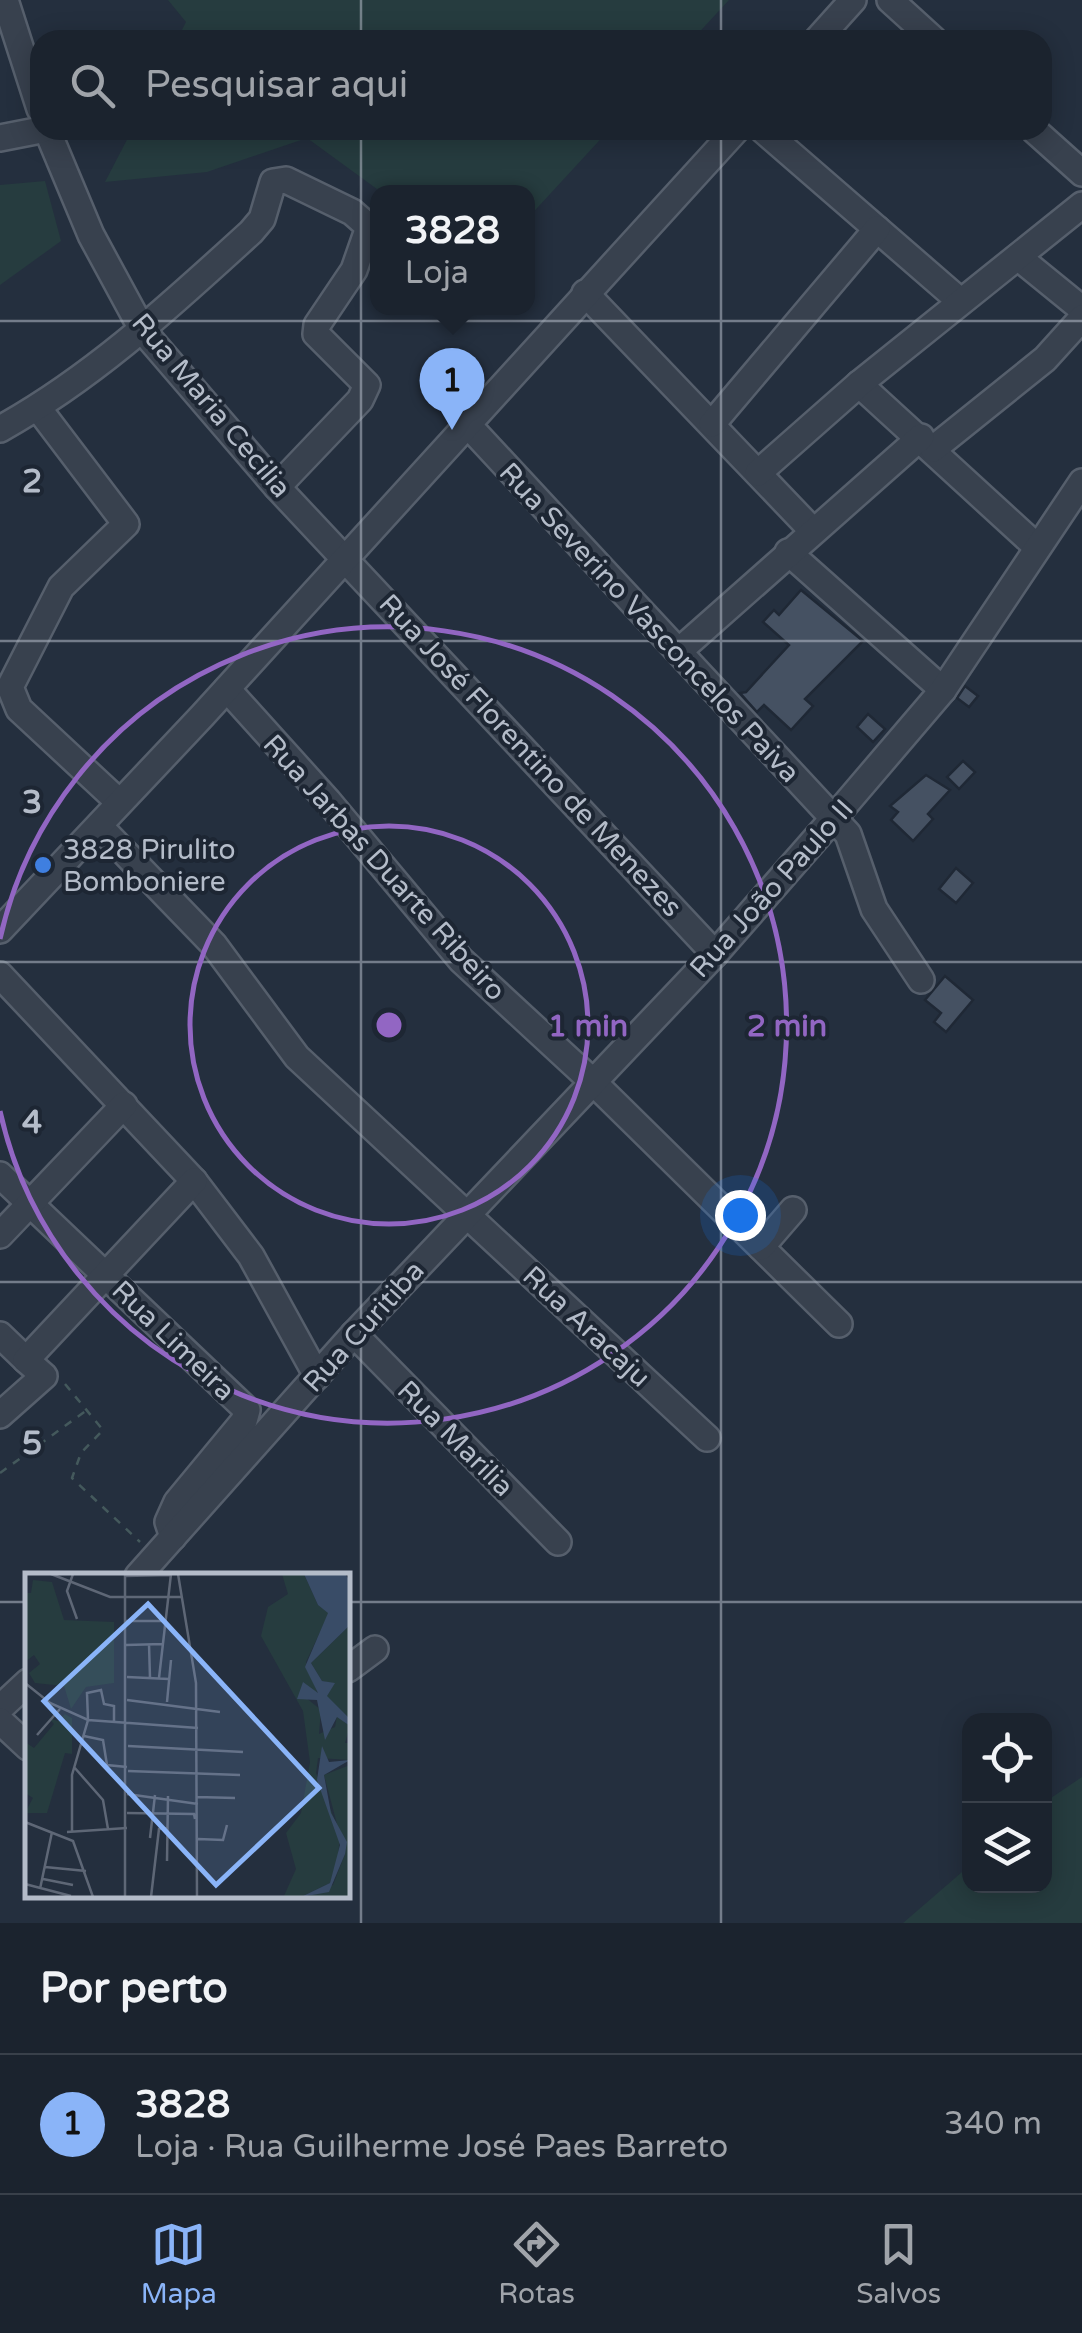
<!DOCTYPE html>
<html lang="pt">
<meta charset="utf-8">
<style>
:root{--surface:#1b232e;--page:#282f3a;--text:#f1f3f6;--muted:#a0a4aa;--line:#39404a;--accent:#8ab4f8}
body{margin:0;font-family:"Varela Round",sans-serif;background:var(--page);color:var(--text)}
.controls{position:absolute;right:30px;bottom:30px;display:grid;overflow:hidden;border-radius:20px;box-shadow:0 5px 25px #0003}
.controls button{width:90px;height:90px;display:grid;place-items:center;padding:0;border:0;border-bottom:2px solid var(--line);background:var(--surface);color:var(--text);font:50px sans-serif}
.you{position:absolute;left:740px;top:1215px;width:35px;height:35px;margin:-25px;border:8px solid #fff;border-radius:50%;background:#1a73e8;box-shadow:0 0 0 15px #1a73e833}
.badge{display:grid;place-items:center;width:65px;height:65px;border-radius:50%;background:var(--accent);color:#111;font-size:32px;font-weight:700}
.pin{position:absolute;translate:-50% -82px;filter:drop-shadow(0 2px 5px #0008)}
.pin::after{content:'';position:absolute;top:52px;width:35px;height:30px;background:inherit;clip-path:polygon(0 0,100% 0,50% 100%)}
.popup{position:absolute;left:370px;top:185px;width:165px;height:130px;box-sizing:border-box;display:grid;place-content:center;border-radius:20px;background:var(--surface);filter:drop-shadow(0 2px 8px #0005);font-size:32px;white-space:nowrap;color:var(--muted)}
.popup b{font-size:38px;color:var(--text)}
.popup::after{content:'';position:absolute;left:50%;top:100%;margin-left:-20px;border:20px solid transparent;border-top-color:var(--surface)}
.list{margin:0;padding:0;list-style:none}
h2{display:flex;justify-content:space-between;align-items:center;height:130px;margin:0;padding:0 40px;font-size:42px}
h2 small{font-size:32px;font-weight:400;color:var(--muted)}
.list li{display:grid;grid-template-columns:65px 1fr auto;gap:30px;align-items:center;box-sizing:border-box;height:140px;padding:0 40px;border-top:2px solid var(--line)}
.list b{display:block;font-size:38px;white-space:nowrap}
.list p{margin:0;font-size:32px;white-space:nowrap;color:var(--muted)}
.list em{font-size:32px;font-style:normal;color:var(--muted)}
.icon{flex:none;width:55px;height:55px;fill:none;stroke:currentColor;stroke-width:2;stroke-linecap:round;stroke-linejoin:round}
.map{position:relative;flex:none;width:1082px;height:1923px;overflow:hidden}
.search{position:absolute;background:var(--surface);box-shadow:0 5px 25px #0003;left:30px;right:30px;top:30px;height:110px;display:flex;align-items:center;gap:25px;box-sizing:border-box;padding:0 35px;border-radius:30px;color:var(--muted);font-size:38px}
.sheet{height:270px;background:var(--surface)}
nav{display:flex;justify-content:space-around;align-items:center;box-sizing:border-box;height:140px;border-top:2px solid var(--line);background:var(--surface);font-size:28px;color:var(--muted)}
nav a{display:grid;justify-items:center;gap:5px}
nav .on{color:var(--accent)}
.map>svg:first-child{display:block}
</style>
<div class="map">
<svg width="1082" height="1923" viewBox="0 0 1082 1923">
<rect width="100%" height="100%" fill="#242f3e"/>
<g fill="#263c3f">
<polygon points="168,0 729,0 692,40 177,40 186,22"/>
<polygon points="132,130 609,130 527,219 527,192 381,192 307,138 207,172 105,182"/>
<polygon points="45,181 61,241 0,285 0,185"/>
<polygon points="1082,1777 1082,1923 903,1923 969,1866 970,1886 1044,1886 1045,1802"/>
</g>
<g fill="#455162" stroke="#1f2835" stroke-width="2.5">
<polygon points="801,590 863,641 805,699 813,706 791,730 764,705 757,712 740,693 746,692 789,645 763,622 774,610 779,615"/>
<polygon points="965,686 978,696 969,707 957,698"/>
<polygon points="868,714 885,729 873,742 857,727"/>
<polygon points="963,761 975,772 959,789 947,777"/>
<polygon points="926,775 950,790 928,814 933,819 913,841 891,820 898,812 890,806"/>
<polygon points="956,868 973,883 956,903 939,889"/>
<polygon points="945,976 973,1000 946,1032 934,1022 941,1013 925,1000"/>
</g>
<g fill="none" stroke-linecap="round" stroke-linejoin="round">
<defs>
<g id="minor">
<polyline points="5,0 40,109"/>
<polyline points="890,0 934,40"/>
<polyline points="817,40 853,0"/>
<polyline points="47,130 91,235 143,331 277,487 715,954"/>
<polyline points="763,130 960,301"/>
<polyline points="1034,130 1082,173"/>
<polyline points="0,138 41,130"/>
<polyline points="1018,257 1082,309"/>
<polyline points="585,293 812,530"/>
<polyline points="859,384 1037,547"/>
<polyline points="38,408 126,524 61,587 10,687 19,709 119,802"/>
<polyline points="467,424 848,834 874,909 921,980"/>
<polyline points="712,424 877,229"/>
<path d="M0 429C94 377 172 304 251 232L262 219 273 182 286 180 352 212 369 227 354 270 317 325 316 334 367 385 360 400 277 487"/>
<polyline points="933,449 1045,359 1082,318"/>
<polyline points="758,473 859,384 1082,205"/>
<polyline points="788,552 943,690"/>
<polyline points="679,651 921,437"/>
<polyline points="227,689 328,801 461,960 592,1081 839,1324"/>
<polyline points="99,826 214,945 297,1057 707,1438"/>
<polyline points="0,930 202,716 736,130"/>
<polyline points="0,975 194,1181 251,1256 317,1376"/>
<polyline points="0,1175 247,1410 244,1421 177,1502 168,1522 173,1537"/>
<polyline points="0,1235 124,1105"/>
<polyline points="761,1247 793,1210"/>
<polyline points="354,1334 558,1542"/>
<polyline points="0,1335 26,1360"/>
<polyline points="0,1415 44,1376 26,1360 194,1181"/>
<polyline points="138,1576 354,1334 715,954 832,820 943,690 1082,482"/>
<polyline points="348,1669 375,1649"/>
<polyline points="0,1708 28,1682"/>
<polyline points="0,1721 28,1747"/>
</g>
</defs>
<use href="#minor" stroke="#565f6c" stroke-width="30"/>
<g stroke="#44595c" stroke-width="2.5" stroke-dasharray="8 8" stroke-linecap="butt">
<polyline points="65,1384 103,1430 81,1453 72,1478 140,1542"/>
<polyline points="0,1473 87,1410"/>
</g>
<use href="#minor" stroke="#38414e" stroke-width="25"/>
</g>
<path fill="none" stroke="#b4bcc9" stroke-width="2.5" stroke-opacity="0.55" d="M361 0V40M721 0V40M361 130V1923M721 130V1923M0 321H1082M0 641H1082M0 962H1082M0 1282H1082M0 1602H28M348 1602H1082"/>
<g fill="none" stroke="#9266c3" stroke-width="5">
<circle cx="389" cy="1025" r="199"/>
<path d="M0 939A398 398 0 1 1 0 1111"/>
</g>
<circle fill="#3f7fe0" stroke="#1d2633" stroke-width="4" cx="43" cy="865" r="10"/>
<g text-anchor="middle" stroke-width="8" stroke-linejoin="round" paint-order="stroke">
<g font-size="28" fill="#b4bcc9" stroke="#1d2633">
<text transform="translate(212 405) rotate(50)" y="10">Rua Maria Cecilia</text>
<text transform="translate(650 622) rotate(47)" y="10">Rua Severino Vasconcelos Paiva</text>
<text transform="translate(531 755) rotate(47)" y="10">Rua José Florentino de Menezes</text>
<text transform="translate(385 867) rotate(48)" y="10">Rua Jarbas Duarte Ribeiro</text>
<text transform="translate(771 888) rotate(-48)" y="10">Rua João Paulo II</text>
<text transform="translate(363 1326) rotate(-48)" y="10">Rua Curitiba</text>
<text transform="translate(587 1326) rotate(43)" y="10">Rua Aracaju</text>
<text transform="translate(174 1340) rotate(44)" y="10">Rua Limeira</text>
<text transform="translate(456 1438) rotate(45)" y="10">Rua Marilia</text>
</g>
<g font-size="28" fill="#b4bcc9" stroke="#1d2633" text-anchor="start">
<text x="63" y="859">3828 Pirulito<tspan x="63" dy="32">Bomboniere</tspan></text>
</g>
</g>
<g transform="translate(25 1573)">
<rect width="325" height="325" fill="#242f3e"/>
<path d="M257 1H279L293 32 304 40 281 89 293 121 283 115 280 124 296 137 294 161 310 154 312 143 325 153 320 170H325V187L293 185 291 200 315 260 313 285 305 310 276 324 259 323 271 296 261 260 276 240 285 189 278 138 236 63 243 34 263 21ZM8 7 27 9 39 47 89 49V110L61 114 46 136 39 113 10 110 4 100 15 91 9 82 0 89V20H6ZM325 52V146L301 123 309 111 297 108 286 90ZM40 141 47 145V181L40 180 22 240H0L8 225 0 220V169L9 175 29 151 24 145 33 148ZM325 192V324H282L308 312 320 281 299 202Z" fill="#263c3f"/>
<path d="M279 1H320L325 8V52L286 90 297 108 310 110 302 123 325 146V153L312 144 300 167 292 127 272 126 278 109 293 120 280 94 303 40 293 32ZM297 173 304 189 325 187 299 202 306 240 322 269 320 281 304 319 276 324 305 310 315 272 292 207Z" fill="#394c67"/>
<path fill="none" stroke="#5e6776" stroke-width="2.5" d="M26 1 85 24H156M48 1 42 18 52 46M100 1V324M153 1 171 110 172 324M100 3 146 2M101 48H142M124 71 125 105M101 72 138 71M102 104 144 106M134 105 146 1M0 110 25 130 63 147 173 155M102 127 195 139M142 129 146 87M12 162 35 136M59 163 78 167 82 192 102 194M103 173 218 179M49 194 78 227 83 256M103 198 215 202M102 221 173 231M172 224 210 225M102 240 169 241 170 246M0 249 48 268 68 324M47 258V202L63 147 62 120 76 117 79 131 89 133V149M42 259 102 255M125 265 130 222M173 266 198 267 202 252M142 288 143 223M20 294 61 298M18 306 48 312M0 311 46 323M15 316 27 259M126 324 134 256 143 255"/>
<path fill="#8ab4f8" fill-opacity="0.15" stroke="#8ab4f8" stroke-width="5" d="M123 31 294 215 191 312 19 128Z"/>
<rect width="325" height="325" fill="none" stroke="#b4bcc9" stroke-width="5"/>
</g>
<g font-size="32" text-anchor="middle" font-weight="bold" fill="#b4bcc9" stroke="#1d2633" stroke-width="8" stroke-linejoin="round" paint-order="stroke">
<text x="32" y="492">2</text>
<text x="32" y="813">3</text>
<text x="32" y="1133">4</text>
<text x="32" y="1454">5</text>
</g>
<circle cx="389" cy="1025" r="15" fill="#9266c3" stroke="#1d2633" stroke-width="5"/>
<g font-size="30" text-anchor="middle" font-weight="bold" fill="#9266c3" stroke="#1d2633" stroke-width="8" stroke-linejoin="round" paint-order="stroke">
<text x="588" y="1036">1 min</text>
<text x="787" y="1036">2 min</text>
</g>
</svg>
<div class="controls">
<button><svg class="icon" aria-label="locate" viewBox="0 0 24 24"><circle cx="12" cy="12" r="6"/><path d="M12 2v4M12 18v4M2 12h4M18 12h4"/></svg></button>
<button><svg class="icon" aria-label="layers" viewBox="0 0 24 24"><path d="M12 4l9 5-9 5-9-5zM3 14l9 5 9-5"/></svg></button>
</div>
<div class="you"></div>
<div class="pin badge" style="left:452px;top:430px">1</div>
<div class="popup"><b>3828</b>Loja</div>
<div class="search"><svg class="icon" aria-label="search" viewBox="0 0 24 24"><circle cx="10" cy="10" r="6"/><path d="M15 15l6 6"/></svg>Pesquisar aqui</div>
</div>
<section class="sheet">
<h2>Por perto<small></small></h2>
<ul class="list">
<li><span class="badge">1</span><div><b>3828</b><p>Loja · Rua Guilherme José Paes Barreto</p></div><em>340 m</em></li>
</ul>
</section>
<nav>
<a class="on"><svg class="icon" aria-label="map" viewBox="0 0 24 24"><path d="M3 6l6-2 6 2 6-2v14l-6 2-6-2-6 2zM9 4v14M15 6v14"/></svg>Mapa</a>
<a><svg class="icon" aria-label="directions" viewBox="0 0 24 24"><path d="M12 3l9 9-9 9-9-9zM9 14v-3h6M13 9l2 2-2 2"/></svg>Rotas</a>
<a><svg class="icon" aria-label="saved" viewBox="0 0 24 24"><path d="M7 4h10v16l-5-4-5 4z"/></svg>Salvos</a>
</nav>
